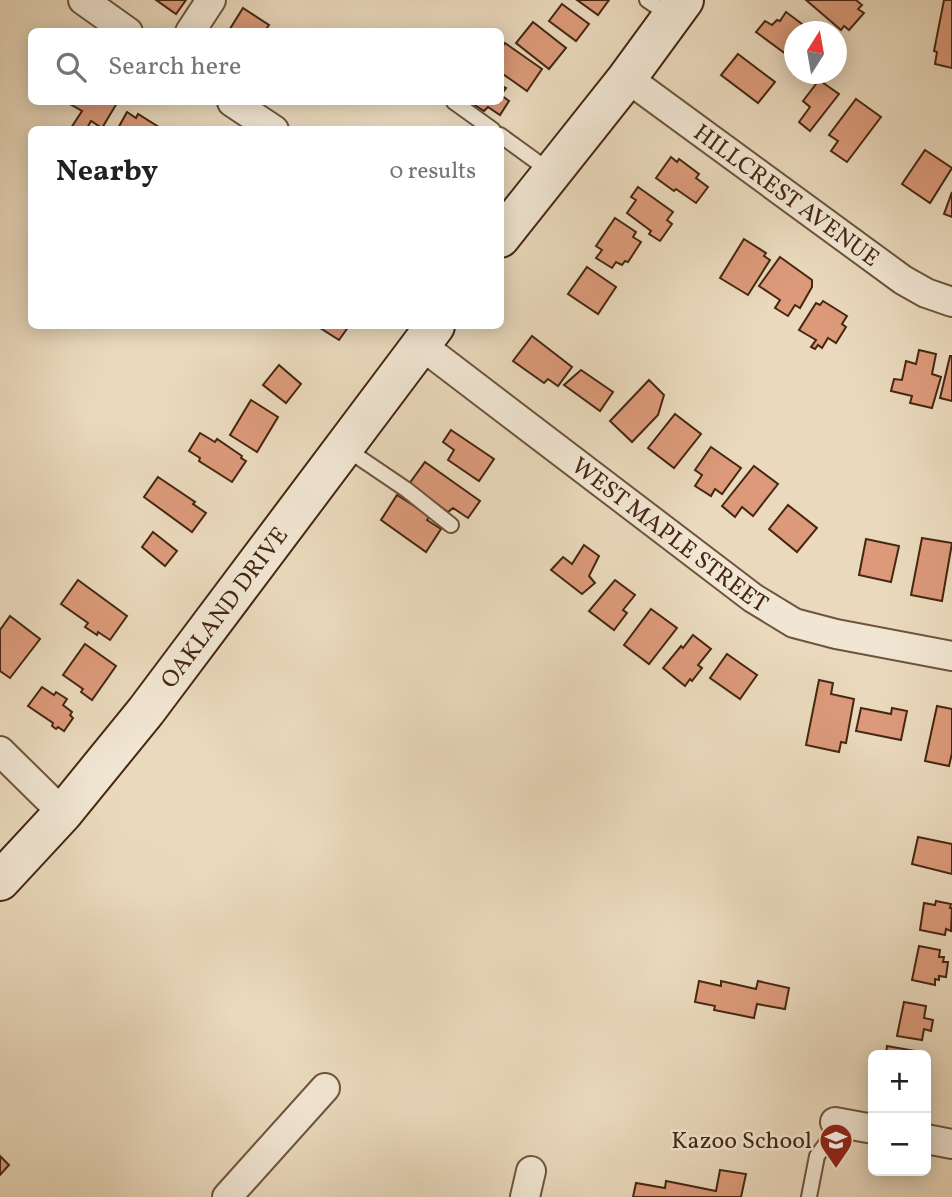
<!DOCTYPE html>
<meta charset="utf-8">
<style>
:root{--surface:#fff;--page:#f2f2f2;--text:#202124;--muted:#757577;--line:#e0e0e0}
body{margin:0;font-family:Vollkorn,serif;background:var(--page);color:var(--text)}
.controls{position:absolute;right:21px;bottom:21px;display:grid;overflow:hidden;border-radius:10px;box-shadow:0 4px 18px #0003}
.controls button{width:63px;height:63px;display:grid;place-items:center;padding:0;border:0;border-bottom:2px solid var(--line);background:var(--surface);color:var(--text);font:35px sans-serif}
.compass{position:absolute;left:784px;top:21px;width:63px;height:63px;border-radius:50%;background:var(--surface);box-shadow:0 4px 18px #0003;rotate:11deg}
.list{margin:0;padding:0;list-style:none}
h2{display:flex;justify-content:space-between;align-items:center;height:91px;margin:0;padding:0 28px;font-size:30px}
h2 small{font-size:23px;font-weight:400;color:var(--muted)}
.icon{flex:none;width:38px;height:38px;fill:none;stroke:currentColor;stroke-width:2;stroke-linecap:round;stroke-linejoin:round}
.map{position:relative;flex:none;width:952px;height:1197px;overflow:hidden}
.search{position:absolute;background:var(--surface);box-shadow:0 4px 18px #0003;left:28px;top:28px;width:476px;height:77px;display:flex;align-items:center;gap:18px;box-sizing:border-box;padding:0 24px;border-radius:10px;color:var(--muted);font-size:26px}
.panel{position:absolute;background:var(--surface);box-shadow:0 4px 18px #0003;left:28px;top:126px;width:476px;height:203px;border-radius:10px}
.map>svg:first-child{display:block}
</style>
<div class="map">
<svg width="952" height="1197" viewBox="0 0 952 1197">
<rect width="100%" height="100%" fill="#ead9bc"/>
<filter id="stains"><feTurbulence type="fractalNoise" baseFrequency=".00286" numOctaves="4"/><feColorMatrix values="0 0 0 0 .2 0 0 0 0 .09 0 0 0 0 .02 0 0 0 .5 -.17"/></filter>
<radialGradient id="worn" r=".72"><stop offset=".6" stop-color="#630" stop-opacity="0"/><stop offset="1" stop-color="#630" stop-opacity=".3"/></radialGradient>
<g fill="#dc9a7a" stroke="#452711" stroke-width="2">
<polygon points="156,0 186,0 176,14"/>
<polygon points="577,0 609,0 598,15"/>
<polygon points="806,0 856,0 862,5 858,9 864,13 849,30 844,26 841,30"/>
<polygon points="944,0 952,0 952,68 935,64 937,52 934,51"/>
<polygon points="562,4 589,24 576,41 549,21"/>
<polygon points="243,8 269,25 264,32 228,32"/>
<polygon points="786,12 810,30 794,32 794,51 790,57 756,32 765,21 772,25 777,20 780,21"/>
<polygon points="533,22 566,48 549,69 516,43"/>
<polygon points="505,43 542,69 527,91 500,72 500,50"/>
<polygon points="738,54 775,82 758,103 721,75"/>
<polygon points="819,80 839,94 810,131 799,122 810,107 803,101"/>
<polygon points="500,85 506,88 501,95 509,101 500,115 488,107 484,111 470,102 500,102"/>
<polygon points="856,99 881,117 847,162 831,151 838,141 829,135"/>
<polygon points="72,102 115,102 117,103 102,128 91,121 86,130 74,130 71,128 82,111 70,104"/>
<polygon points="127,112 136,118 138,114 162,129 117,130"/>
<polygon points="925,150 952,168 930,203 902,184"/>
<polygon points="671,157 677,162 679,159 699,174 696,178 708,187 696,203 676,189 674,191 656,178"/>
<polygon points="638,187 673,212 667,220 672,224 660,241 649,234 651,231 627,213 636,200 631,197"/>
<polygon points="952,192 952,217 944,214"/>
<polygon points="615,218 636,232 633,237 641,242 628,262 625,261 622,265 616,262 612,268 596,258 602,250 596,246"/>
<polygon points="744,239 766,253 764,256 770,260 748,295 720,278"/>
<polygon points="780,257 812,280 812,287 800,308 795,305 788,316 775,308 780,300 759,286"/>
<polygon points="587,267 616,287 598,314 568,294"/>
<polygon points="823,301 847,316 842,324 846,327 836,343 828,338 822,348 818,345 815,349 811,347 816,340 799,330 816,303 820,305"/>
<polygon points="317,326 349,326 339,340"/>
<polygon points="532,336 572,367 558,386 548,379 544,383 513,361"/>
<polygon points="919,350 936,354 932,374 941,377 932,408 910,403 912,396 891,391 894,379 902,380 906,361 916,364"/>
<polygon points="950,356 952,356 952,401 940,398"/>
<polygon points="279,365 301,384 286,403 263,385"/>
<polygon points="581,370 613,392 600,411 564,385"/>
<polygon points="649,380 664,395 658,415 632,442 610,421"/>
<polygon points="251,400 278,417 257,452 230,435"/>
<polygon points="675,414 701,434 674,468 648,448"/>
<polygon points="451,430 494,459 479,481 448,460 454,450 443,442"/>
<polygon points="200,433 215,442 217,439 242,456 241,458 246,461 232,482 199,461 200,458 189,451"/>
<polygon points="711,447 741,468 722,494 715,489 711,496 695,486 702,475 695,470"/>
<polygon points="425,462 480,501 468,518 453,508 448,512 409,484"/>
<polygon points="754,466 778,484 753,516 742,507 735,517 722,506"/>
<polygon points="158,477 195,502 193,504 206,513 192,532 144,497"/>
<polygon points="397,495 430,516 427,520 441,529 426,552 381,520"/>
<polygon points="788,505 817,528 797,552 769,529"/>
<polygon points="153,532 177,551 165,566 142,547"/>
<polygon points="922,538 952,543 942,601 911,595"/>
<polygon points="866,539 899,546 891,582 859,575"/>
<polygon points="584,545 599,556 589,576 595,583 582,594 551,570 563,557 572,564"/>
<polygon points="78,580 127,616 110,640 98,632 97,635 85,627 88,623 61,604"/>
<polygon points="615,580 635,595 623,610 627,613 614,630 589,611"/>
<polygon points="651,609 677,628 649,664 624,645"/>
<polygon points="10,616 40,639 10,678 0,671 0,630"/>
<polygon points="693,635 711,649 698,665 702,668 692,681 690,679 685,686 663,668 681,646 683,648"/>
<polygon points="85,644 116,666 92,700 81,692 83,689 63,675"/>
<polygon points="727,654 757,675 740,699 710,678"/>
<polygon points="819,680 833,683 831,694 854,699 846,743 841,742 839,752 806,745"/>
<polygon points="42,687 54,695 56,692 67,699 63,705 72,712 70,715 73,718 64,731 58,727 56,729 52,726 53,723 28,706"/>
<polygon points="937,706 952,709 952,753 949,766 925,761"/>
<polygon points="861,708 891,714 892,708 907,711 901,740 856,731"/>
<polygon points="918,837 952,844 952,874 912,864"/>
<polygon points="936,901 951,904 950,908 952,908 951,931 946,929 945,935 920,930 924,903 935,905"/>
<polygon points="919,946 940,950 939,957 944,957 943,962 948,962 946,977 939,976 939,980 935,979 935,985 912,980"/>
<polygon points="699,981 721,986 721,981 756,989 758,981 789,988 785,1009 757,1004 754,1018 714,1010 715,1006 695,1002"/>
<polygon points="904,1002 926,1006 924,1018 933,1020 931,1031 924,1029 922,1040 897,1036"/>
<polygon points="887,1046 921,1052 920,1055 886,1055"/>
<polygon points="0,1156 9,1165 0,1175"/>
<polygon points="720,1170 746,1174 741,1197 633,1197 636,1183 665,1188 666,1181 716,1191"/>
</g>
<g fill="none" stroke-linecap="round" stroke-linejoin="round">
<defs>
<g id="service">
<polyline points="647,0 669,15"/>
<polyline points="454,102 493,130"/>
<polyline points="500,135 551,172"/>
<polyline points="345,448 407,490 451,525"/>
<polyline points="809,1197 817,1156 841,1123"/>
</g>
<g id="minor">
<polyline points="83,0 128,32"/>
<polyline points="190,32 211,0"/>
<path id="s1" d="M627 78 903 280 926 293 952 302"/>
<polyline points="232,102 274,130"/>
<path id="s2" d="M421 345 753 598 794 623 836 634 952 656"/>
<polyline points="0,751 63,813"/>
<polyline points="835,1122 873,1129"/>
<polyline points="926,1139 952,1144"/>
<polyline points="227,1197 325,1088"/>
<polyline points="525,1197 531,1171"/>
</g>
<g id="secondary">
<polyline points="500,238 627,78 684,0"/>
<path id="s3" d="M0 881 63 813 146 711 435 326"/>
</g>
</defs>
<use href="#service" stroke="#6e543c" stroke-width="18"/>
<use href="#minor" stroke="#6e543c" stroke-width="32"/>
<use href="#secondary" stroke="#452711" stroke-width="42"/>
<use href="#service" stroke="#f1e6d3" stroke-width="14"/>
<use href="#minor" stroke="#f1e6d3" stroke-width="28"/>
<use href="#secondary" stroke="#f1e6d3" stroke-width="38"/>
</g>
<defs>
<symbol id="school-pin" viewBox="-11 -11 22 30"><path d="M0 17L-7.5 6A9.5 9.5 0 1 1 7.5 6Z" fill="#8f2418" stroke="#f1e6d3"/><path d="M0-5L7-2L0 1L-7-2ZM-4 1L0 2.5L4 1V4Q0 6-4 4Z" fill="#fff"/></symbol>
</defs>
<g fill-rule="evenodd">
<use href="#school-pin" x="817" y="1121" width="38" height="52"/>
</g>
<g text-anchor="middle" stroke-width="5" stroke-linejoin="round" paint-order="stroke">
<g font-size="24" fill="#452711" stroke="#f1e6d3">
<text dy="8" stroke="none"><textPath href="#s1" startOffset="198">HILLCREST AVENUE</textPath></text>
<text dy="8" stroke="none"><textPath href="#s2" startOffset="313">WEST MAPLE STREET</textPath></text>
<text dy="8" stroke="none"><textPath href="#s3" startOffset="354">OAKLAND DRIVE</textPath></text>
</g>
<g font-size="24" fill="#452711" stroke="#f1e6d3" text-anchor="end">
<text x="812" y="1148">Kazoo School</text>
</g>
</g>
<rect width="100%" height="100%" filter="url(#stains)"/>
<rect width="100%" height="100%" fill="url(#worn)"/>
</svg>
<div class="controls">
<button>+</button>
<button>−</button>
</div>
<svg class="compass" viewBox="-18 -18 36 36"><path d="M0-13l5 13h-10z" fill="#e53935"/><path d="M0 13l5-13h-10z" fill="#757577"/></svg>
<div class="search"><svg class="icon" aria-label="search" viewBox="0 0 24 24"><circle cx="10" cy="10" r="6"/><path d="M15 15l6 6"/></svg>Search here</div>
<section class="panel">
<h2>Nearby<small>0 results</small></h2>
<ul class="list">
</ul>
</section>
</div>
